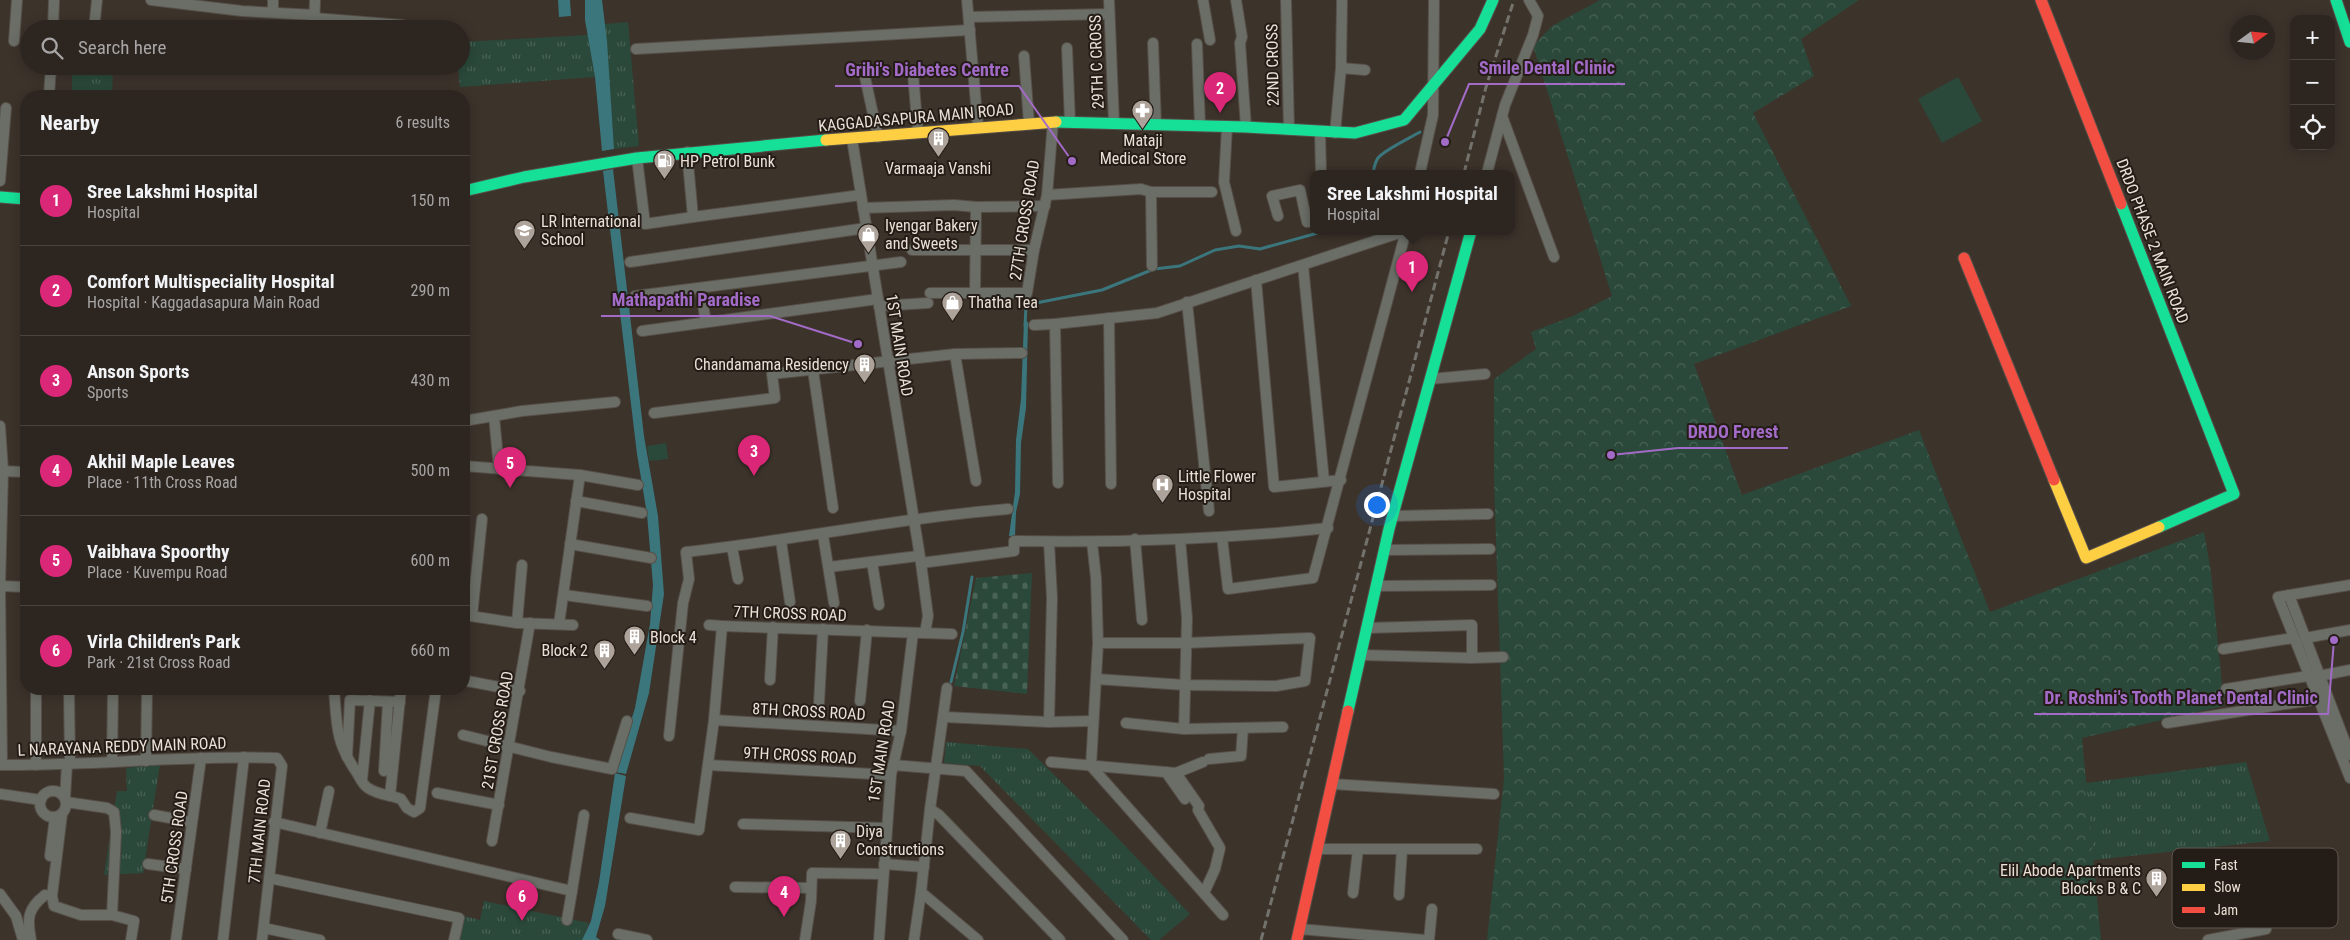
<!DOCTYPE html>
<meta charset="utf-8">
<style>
:root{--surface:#2d2620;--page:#352e29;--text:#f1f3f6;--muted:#a7a5a5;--line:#48433e;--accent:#db2777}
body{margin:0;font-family:"Roboto Condensed",sans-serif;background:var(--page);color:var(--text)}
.controls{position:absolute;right:15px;top:15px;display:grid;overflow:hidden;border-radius:10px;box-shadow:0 2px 12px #0003}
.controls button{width:45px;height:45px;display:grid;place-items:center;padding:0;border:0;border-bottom:1px solid var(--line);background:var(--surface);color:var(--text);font:25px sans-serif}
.compass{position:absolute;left:2230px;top:15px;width:45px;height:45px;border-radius:50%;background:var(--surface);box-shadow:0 2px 12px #0003;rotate:75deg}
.you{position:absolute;left:1376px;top:504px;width:18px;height:18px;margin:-12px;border:4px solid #fff;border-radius:50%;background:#1a73e8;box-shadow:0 0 0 8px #1a73e833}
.badge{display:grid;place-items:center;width:32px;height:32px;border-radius:50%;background:var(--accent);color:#fff;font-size:16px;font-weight:700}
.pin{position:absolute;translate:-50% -41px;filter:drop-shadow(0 1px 2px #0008)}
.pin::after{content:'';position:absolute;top:26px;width:18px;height:15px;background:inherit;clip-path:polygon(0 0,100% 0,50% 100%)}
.popup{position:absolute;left:1310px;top:170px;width:205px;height:65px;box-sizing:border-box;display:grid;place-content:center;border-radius:10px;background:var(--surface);filter:drop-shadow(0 1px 4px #0005);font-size:16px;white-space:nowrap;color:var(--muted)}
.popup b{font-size:19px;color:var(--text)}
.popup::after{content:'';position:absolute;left:50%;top:100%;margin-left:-10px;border:10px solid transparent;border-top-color:var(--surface)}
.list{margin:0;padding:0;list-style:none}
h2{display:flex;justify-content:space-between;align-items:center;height:65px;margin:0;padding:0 20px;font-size:21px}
h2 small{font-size:16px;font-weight:400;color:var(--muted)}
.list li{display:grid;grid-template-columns:32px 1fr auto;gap:15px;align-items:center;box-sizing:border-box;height:90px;padding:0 20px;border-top:1px solid var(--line)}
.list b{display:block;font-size:19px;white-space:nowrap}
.list p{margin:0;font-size:16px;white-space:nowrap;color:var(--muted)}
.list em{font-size:16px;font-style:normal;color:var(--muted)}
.icon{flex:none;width:28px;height:28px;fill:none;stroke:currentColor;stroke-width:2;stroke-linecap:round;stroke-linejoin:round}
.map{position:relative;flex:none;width:2350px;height:940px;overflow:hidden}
.search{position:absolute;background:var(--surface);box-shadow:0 2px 12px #0003;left:20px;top:20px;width:450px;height:55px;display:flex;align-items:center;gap:12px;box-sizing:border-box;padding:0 18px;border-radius:28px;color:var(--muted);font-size:19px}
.panel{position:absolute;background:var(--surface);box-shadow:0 2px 12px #0003;left:20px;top:90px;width:450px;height:605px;border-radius:20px}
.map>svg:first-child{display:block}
</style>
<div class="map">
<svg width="2350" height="940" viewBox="0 0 2350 940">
<defs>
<pattern id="grass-tufts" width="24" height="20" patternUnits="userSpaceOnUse" patternTransform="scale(1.25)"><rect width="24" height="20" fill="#2a493a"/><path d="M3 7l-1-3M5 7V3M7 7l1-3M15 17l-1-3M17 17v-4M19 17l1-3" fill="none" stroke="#496356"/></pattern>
<pattern id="forest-crowns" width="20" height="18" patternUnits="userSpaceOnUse" patternTransform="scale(1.25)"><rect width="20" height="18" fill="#2a493a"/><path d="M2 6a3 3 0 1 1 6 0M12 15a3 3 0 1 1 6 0" fill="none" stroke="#496356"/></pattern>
<pattern id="cemetery-stones" width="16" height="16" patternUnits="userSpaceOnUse" patternTransform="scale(1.25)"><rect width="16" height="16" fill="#2a493a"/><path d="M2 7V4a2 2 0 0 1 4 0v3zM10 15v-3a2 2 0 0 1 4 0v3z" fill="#496356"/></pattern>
</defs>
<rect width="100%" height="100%" fill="#3c332b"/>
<g fill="url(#grass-tufts)">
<polygon points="628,22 639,146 614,149 605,24"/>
<polygon points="588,35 595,77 460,87 458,66 461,66 461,42"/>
<polygon points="72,66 113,66 112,96 72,96"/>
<polygon points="946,742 1028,749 1110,830 1190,914 1159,940 1151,940 980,766 944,763"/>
<polygon points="2246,762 2270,841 2093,860 2086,783"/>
<polygon points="160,764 143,873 104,875 117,791 127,791 126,768"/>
<polygon points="484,901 589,923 582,940 458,940 464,916 480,920"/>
</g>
<polygon fill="url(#forest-crowns)" points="1600,0 1859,0 1801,39 1814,76 1753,113 1851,306 1694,364 1742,495 1919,430 1990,612 2204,532 2211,572 2224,706 2082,738 2101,940 1487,940 1504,778 1494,480 1494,379 1536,349 1531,332 1573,316 1612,296 1533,46 1552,26"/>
<polygon fill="url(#cemetery-stones)" points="1032,573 1027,694 954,686 976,578"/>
<g fill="#2a493a">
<polygon points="1958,77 1982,121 1942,143 1918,99"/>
<polygon points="666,443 668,459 649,461 647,446"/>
</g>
<g fill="#3b767c">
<polygon points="558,0 570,0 571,16 559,17"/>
<polygon points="585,0 602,0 607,41 614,149 602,151 595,77 585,20"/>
<polygon points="613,169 644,436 658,516 664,594 649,693 626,774 615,772 635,708 650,624 653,585 647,514 637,454 603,171"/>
<polygon points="1024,321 1028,322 1026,408 1021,443 1020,494 1016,512 1015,536 1009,536 1015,492 1016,440 1021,399"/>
<polygon points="615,773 626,776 605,906 596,937 600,940 582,940 591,921 599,882"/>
</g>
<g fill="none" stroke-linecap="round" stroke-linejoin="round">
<g stroke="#3b767c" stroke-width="3">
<path d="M1373 173C1374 168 1375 162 1378 158 1384 150 1410 138 1420 132"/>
<polyline points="1025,326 1026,306 1036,303 1102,290 1154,269 1180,266 1215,250 1239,246 1260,249 1325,231"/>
<polyline points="951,682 963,632 972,577"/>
</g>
<defs>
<g id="street">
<polyline points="151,0 242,11 315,15"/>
<polyline points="967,0 978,127"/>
<polyline points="1109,0 1114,123"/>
<polyline points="1203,0 1210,40"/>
<polyline points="1236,0 1242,37 1240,43 1246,127"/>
<polyline points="1286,0 1289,130"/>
<polyline points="273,12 273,0"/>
<polyline points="969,17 1109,14"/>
<polyline points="314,18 402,25"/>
<polyline points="53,29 54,0"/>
<polyline points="94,29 97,0"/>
<polyline points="314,29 315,0"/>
<polyline points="14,41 17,0"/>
<polyline points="1153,43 1156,125"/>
<polyline points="1197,44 1200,126"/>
<polyline points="1067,48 1070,122"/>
<polyline points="636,49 970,30"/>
<polyline points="1024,56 1029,123"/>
<polyline points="863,68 878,137"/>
<polyline points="1341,68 1365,70"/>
<polyline points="913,74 918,133"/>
<polyline points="49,96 51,66"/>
<polyline points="1502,116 1554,257"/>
<polyline points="1227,127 1224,182 1236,231"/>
<polyline points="1320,132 1321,173"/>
<polyline points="1335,133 1341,68 1342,0"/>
<polyline points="852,139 921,563 928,616 925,633"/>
<polyline points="687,152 693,217 861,195"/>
<polyline points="637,158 645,224 693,217"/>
<polyline points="1420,173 1433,115 1434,0"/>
<polyline points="1487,173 1505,105 1533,35 1538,16 1529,0"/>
<polyline points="0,181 6,108"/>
<polyline points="1151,192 1152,266"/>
<polyline points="1047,195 1141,189 1151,192 1212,192"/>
<polyline points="863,208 954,205 976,207 1045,206"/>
<polyline points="1278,216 1272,196 1300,190 1307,222 1313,221"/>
<polyline points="912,250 1034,250"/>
<polyline points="630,262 866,228"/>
<polyline points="1303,265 1324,481"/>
<polyline points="1256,280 1274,487 1341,480"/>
<polyline points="700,288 706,322"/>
<polyline points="930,293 1027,293 1034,250 1047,195 1053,122"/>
<polyline points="975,293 976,207"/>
<polyline points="635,296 901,262"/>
<polyline points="1187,302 1209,511"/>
<polyline points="879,306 928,303"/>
<polyline points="1109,318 1111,484"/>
<polyline points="1034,325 1055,324"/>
<polyline points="642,331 878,299"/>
<polyline points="955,354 976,481"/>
<polyline points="813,370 833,508"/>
<polyline points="1430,379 1485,374"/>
<polyline points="654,413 775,398 772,374 955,354 1022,353"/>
<polyline points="494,416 499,469"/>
<polyline points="464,421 522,411 615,402"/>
<polyline points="0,426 3,471 0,586 2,765"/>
<polyline points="464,466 580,475 638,485"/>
<polyline points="0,471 26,472"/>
<polyline points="1058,483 1055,324 1157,313 1405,231"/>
<polyline points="576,501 642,513"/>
<polyline points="1393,516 1488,514"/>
<polyline points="823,535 834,603"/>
<polyline points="1222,537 1228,589 1313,578 1406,231"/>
<polyline points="1135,539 1142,620"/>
<polyline points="1180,539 1187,618 1184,729"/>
<polyline points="781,541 790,602"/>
<polyline points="1049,542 1052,598 1049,722"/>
<polyline points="1092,542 1096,578 1098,643 1091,766 1223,915"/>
<polyline points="570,544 651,558"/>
<polyline points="732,547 738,579"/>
<polyline points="1385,550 1490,549"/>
<polyline points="872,562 879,605"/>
<path d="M921 563 1014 551V541C1119 543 1224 539 1328 528"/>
<polyline points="829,567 918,556"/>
<polyline points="2350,585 2278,597 2350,778"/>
<polyline points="0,586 26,587"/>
<polyline points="1376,586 1491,585"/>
<polyline points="564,595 647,606"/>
<polyline points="2289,595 2350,755"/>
<polyline points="464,615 517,623 573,625"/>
<polyline points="472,616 482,519"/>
<polyline points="517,623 522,565"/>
<polyline points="559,624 580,475"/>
<polyline points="709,625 722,626"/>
<polyline points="1367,628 1472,625 1472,658 1503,657"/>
<polyline points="2305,638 2350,630"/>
<polyline points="2223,649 2293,638"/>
<polyline points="1361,655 1472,658"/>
<polyline points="2319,676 2350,670"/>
<polyline points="1096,679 1185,685 1276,686 1305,681 1310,638 1186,643 1098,643"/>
<polyline points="770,680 773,627"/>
<polyline points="467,681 520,691"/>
<polyline points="947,688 930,809 921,892 978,940"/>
<polyline points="36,689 36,765"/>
<polyline points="69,689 70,764"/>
<path d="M334 689C337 725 335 741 357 773 360 778 363 785 368 788 378 795 390 795 401 799L407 808 414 812 420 808 436 689"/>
<polyline points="2226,689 2308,676"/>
<polyline points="860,701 867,630"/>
<polyline points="819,703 823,629"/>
<polyline points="944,717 1049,722 1093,721"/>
<polyline points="714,720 901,731"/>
<polyline points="1126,723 1184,729 1283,727"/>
<polyline points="2167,723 2318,699"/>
<polyline points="463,735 551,757 612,769 627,721"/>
<path d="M669 736 683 603 689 579 686 552C794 540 900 518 1008 509"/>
<polyline points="347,757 350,700 400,702"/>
<polyline points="1209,759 1241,756 1243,728"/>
<polyline points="146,761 147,689"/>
<polyline points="112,762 113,689"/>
<polyline points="1051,762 1176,773 1203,762"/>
<path d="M0 765C92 766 184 755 277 758L282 766 262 940"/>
<polyline points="708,765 891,775"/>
<polyline points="893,765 966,771 1123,940"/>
<polyline points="384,771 388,702"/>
<polyline points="1166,772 1185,799"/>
<polyline points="1176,773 1199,806 1198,810 1220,848 1215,869 1204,893"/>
<polyline points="362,780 370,700"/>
<polyline points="1332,784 1494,794"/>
<circle cx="53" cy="804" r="13"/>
<polyline points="437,793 499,805"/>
<polyline points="0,794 41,800"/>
<polyline points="390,796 401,689"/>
<polyline points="65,798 67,764"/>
<polyline points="66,802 107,808 114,812 116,832 112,915 134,921 131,940"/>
<polyline points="930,809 939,815 1060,940"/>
<polyline points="62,814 52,896 54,906 81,915 112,915"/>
<polyline points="154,815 192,822"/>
<polyline points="630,818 699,830 714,720 722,626 952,634"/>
<polyline points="274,822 572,891 584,815"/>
<polyline points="743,824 885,828"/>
<polyline points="320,833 329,791"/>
<polyline points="492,841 530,623"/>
<polyline points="1318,849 1477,849"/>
<polyline points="50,856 55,817"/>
<polyline points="148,864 186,869"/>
<polyline points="884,864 924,867"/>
<polyline points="269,878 459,918 454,940"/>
<polyline points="735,887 811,888"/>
<polyline points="1353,893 1358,849"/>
<polyline points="0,894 16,916 23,940"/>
<polyline points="1399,895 1402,849"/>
<polyline points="567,920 572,891"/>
<polyline points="264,928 320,940"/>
<polyline points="1300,929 1425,940"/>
<polyline points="618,934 647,940"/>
<path d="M31 940C27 919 27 909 45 895"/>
<polyline points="176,940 201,758"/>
<polyline points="223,940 244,757"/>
<polyline points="805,940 811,901 812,873 883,874"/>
<polyline points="879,940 891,775 901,731 913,633"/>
<polyline points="914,940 921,892"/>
<polyline points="1429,940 1432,909"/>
<polyline points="2208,940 2266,929"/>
</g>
<g id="fast">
<polyline points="2336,0 2350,42"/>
<polyline points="1056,122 1246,127 1355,133 1404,120 1480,29 1493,0"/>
<polyline points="464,191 524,177 637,158 826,140"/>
<polyline points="0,197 26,199"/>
<polyline points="2121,204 2234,494 2159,527"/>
<polyline points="1348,711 1389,529 1471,231"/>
</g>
<g id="slow">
<polyline points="826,140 1056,122"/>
<polyline points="2054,480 2086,558 2159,527"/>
</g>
<g id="jam">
<polyline points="2041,0 2121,204"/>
<polyline points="1964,258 2054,480"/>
<polyline points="1297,940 1348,711"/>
</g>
</defs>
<use href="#street" stroke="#564f48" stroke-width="12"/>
<use href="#fast" stroke="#564f48" stroke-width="13"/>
<use href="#slow" stroke="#564f48" stroke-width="13"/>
<use href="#jam" stroke="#564f48" stroke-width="13"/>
<use href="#street" stroke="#6b6e67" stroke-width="10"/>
<use href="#fast" stroke="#16e098" stroke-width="11"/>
<use href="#slow" stroke="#ffcf43" stroke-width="11"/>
<use href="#jam" stroke="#f24e42" stroke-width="11"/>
<g stroke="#73726c" stroke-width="3" stroke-dasharray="8 4" stroke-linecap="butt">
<polyline points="1464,173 1486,87 1514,0"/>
<polyline points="1261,940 1449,231"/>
</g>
</g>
<defs>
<symbol id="pharmacy-pin" viewBox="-11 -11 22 30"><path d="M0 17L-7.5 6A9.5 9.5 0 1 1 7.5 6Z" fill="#ada39a" stroke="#241c16"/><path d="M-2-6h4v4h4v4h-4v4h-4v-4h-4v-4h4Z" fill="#fff"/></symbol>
<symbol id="building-pin" viewBox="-11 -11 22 30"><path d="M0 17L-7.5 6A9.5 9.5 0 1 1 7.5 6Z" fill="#ada39a" stroke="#241c16"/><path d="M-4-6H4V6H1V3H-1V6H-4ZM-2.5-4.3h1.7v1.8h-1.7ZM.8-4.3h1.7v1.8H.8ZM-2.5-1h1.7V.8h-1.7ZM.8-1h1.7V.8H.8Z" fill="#fff"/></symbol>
<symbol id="fuel-pin" viewBox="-11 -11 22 30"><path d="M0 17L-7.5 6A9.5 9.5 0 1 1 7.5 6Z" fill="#ada39a" stroke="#241c16"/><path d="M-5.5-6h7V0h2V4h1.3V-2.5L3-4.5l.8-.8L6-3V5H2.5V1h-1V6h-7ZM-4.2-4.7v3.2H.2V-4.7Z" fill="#fff"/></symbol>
<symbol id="school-pin" viewBox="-11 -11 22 30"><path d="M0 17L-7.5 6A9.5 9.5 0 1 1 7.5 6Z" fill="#ada39a" stroke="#241c16"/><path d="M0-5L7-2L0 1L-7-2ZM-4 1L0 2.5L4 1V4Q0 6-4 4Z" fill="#fff"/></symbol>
<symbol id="shop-pin" viewBox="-11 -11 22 30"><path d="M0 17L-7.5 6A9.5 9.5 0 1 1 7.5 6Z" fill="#ada39a" stroke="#241c16"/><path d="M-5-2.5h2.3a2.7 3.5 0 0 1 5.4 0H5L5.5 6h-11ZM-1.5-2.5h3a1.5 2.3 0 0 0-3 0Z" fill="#fff"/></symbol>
<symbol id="hospital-pin" viewBox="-11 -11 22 30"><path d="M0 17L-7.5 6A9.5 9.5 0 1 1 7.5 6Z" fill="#ada39a" stroke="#241c16"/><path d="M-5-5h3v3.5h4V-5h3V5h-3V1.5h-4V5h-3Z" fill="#fff"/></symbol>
</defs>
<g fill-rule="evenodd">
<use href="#pharmacy-pin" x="1130" y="98" width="25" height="34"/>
<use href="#building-pin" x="926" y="126" width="25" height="34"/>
<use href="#fuel-pin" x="652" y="148" width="25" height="34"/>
<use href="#school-pin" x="512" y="218" width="25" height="34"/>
<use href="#shop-pin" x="856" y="222" width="25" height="34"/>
<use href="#shop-pin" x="940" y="290" width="25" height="34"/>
<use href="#building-pin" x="852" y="352" width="25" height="34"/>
<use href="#hospital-pin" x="1150" y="472" width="25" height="34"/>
<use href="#building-pin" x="622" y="624" width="25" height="34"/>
<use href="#building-pin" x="592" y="638" width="25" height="34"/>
<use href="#building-pin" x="828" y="828" width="25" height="34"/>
<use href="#building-pin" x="2144" y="866" width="25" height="34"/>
</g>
<g text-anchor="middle" stroke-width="4" stroke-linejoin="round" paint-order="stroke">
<g font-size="16" fill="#eae0d6" stroke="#241c16">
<text transform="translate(1096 62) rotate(-92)" y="6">29TH C CROSS</text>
<text transform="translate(1272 65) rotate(-91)" y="6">22ND CROSS</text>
<text transform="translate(916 117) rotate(-5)" y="6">KAGGADASAPURA MAIN ROAD</text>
<text transform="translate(1024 220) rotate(-81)" y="6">27TH CROSS ROAD</text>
<text transform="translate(2153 241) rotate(69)" y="6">DRDO PHASE 2 MAIN ROAD</text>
<text transform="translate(900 345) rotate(81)" y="6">1ST MAIN ROAD</text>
<text transform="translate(790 613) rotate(2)" y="6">7TH CROSS ROAD</text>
<text transform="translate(809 711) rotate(3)" y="6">8TH CROSS ROAD</text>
<text transform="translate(497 730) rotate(-80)" y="6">21ST CROSS ROAD</text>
<text transform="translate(122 746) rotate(-2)" y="6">L NARAYANA REDDY MAIN ROAD</text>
<text transform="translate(881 751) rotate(-81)" y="6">1ST MAIN ROAD</text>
<text transform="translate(800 755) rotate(3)" y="6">9TH CROSS ROAD</text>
<text transform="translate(259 831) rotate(-84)" y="6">7TH MAIN ROAD</text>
<text transform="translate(174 847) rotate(-82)" y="6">5TH CROSS ROAD</text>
</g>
<g font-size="16" fill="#eae0d6" stroke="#241c16" text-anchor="start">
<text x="1143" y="146" text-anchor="middle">Mataji<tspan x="1143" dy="18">Medical Store</tspan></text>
<text x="680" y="167">HP Petrol Bunk</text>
<text x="938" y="174" text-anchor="middle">Varmaaja Vanshi</text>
<text x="541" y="227">LR International<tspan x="541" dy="18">School</tspan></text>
<text x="885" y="231">Iyengar Bakery<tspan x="885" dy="18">and Sweets</tspan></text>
<text x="968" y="308">Thatha Tea</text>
<text x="849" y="370" text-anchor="end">Chandamama Residency</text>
<text x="1178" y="482">Little Flower<tspan x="1178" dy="18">Hospital</tspan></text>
<text x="650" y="643">Block 4</text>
<text x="588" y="656" text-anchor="end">Block 2</text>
<text x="856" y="837">Diya<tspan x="856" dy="18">Constructions</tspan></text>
<text x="2141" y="876" text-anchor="end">Elil Abode Apartments<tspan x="2141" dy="18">Blocks B &amp; C</tspan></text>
</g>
</g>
<rect x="2172" y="848" width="166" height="80" rx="8" fill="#241c16" stroke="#5f5750" stroke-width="1"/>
<rect x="2182" y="862" width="23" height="6" fill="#16e098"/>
<rect x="2182" y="884" width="23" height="7" fill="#ffcf43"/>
<rect x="2182" y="907" width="23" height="6" fill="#f24e42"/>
<g font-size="14" fill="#eae0d6">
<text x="2214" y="870">Fast</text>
<text x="2214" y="892">Slow</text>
<text x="2214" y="915">Jam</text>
</g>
<path fill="none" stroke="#a26bc7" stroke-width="2" d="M1445 142L1469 84H1625M1072 161L1019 86H835M858 344L770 316H601M1611 455L1678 448H1788M2334 640L2328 714H2034"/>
<g fill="#a26bc7" stroke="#241c16" stroke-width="2">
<circle cx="1445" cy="142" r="5"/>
<circle cx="1072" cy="161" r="5"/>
<circle cx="858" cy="344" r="5"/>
<circle cx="1611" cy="455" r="5"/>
<circle cx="2334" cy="640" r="5"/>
</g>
<g font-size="18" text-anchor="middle" font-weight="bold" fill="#a26bc7" stroke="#241c16" stroke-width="4" stroke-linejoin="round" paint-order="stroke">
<text x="1547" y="74">Smile Dental Clinic</text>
<text x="927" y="76">Grihi's Diabetes Centre</text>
<text x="686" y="306">Mathapathi Paradise</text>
<text x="1733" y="438">DRDO Forest</text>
<text x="2181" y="704">Dr. Roshni's Tooth Planet Dental Clinic</text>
</g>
</svg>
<div class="controls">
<button>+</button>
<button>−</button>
<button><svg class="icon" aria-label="locate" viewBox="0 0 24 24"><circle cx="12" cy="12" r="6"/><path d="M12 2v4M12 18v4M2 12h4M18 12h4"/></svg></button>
</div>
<svg class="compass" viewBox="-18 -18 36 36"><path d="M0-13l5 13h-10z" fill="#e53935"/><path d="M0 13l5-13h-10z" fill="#a7a5a5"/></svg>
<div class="you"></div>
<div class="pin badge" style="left:1412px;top:292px">1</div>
<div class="popup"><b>Sree Lakshmi Hospital</b>Hospital</div>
<div class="pin badge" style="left:1220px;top:113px">2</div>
<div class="pin badge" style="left:754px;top:476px">3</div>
<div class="pin badge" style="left:784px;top:917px">4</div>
<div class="pin badge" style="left:510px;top:488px">5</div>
<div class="pin badge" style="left:522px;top:921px">6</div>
<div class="search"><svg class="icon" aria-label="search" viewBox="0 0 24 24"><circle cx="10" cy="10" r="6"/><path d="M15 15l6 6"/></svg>Search here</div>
<section class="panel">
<h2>Nearby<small>6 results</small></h2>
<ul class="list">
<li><span class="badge">1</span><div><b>Sree Lakshmi Hospital</b><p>Hospital</p></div><em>150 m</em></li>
<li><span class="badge">2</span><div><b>Comfort Multispeciality Hospital</b><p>Hospital · Kaggadasapura Main Road</p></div><em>290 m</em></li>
<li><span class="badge">3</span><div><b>Anson Sports</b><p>Sports</p></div><em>430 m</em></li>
<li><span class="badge">4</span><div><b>Akhil Maple Leaves</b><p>Place · 11th Cross Road</p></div><em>500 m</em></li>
<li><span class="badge">5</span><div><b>Vaibhava Spoorthy</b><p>Place · Kuvempu Road</p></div><em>600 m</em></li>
<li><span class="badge">6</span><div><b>Virla Children's Park</b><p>Park · 21st Cross Road</p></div><em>660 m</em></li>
</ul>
</section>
</div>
